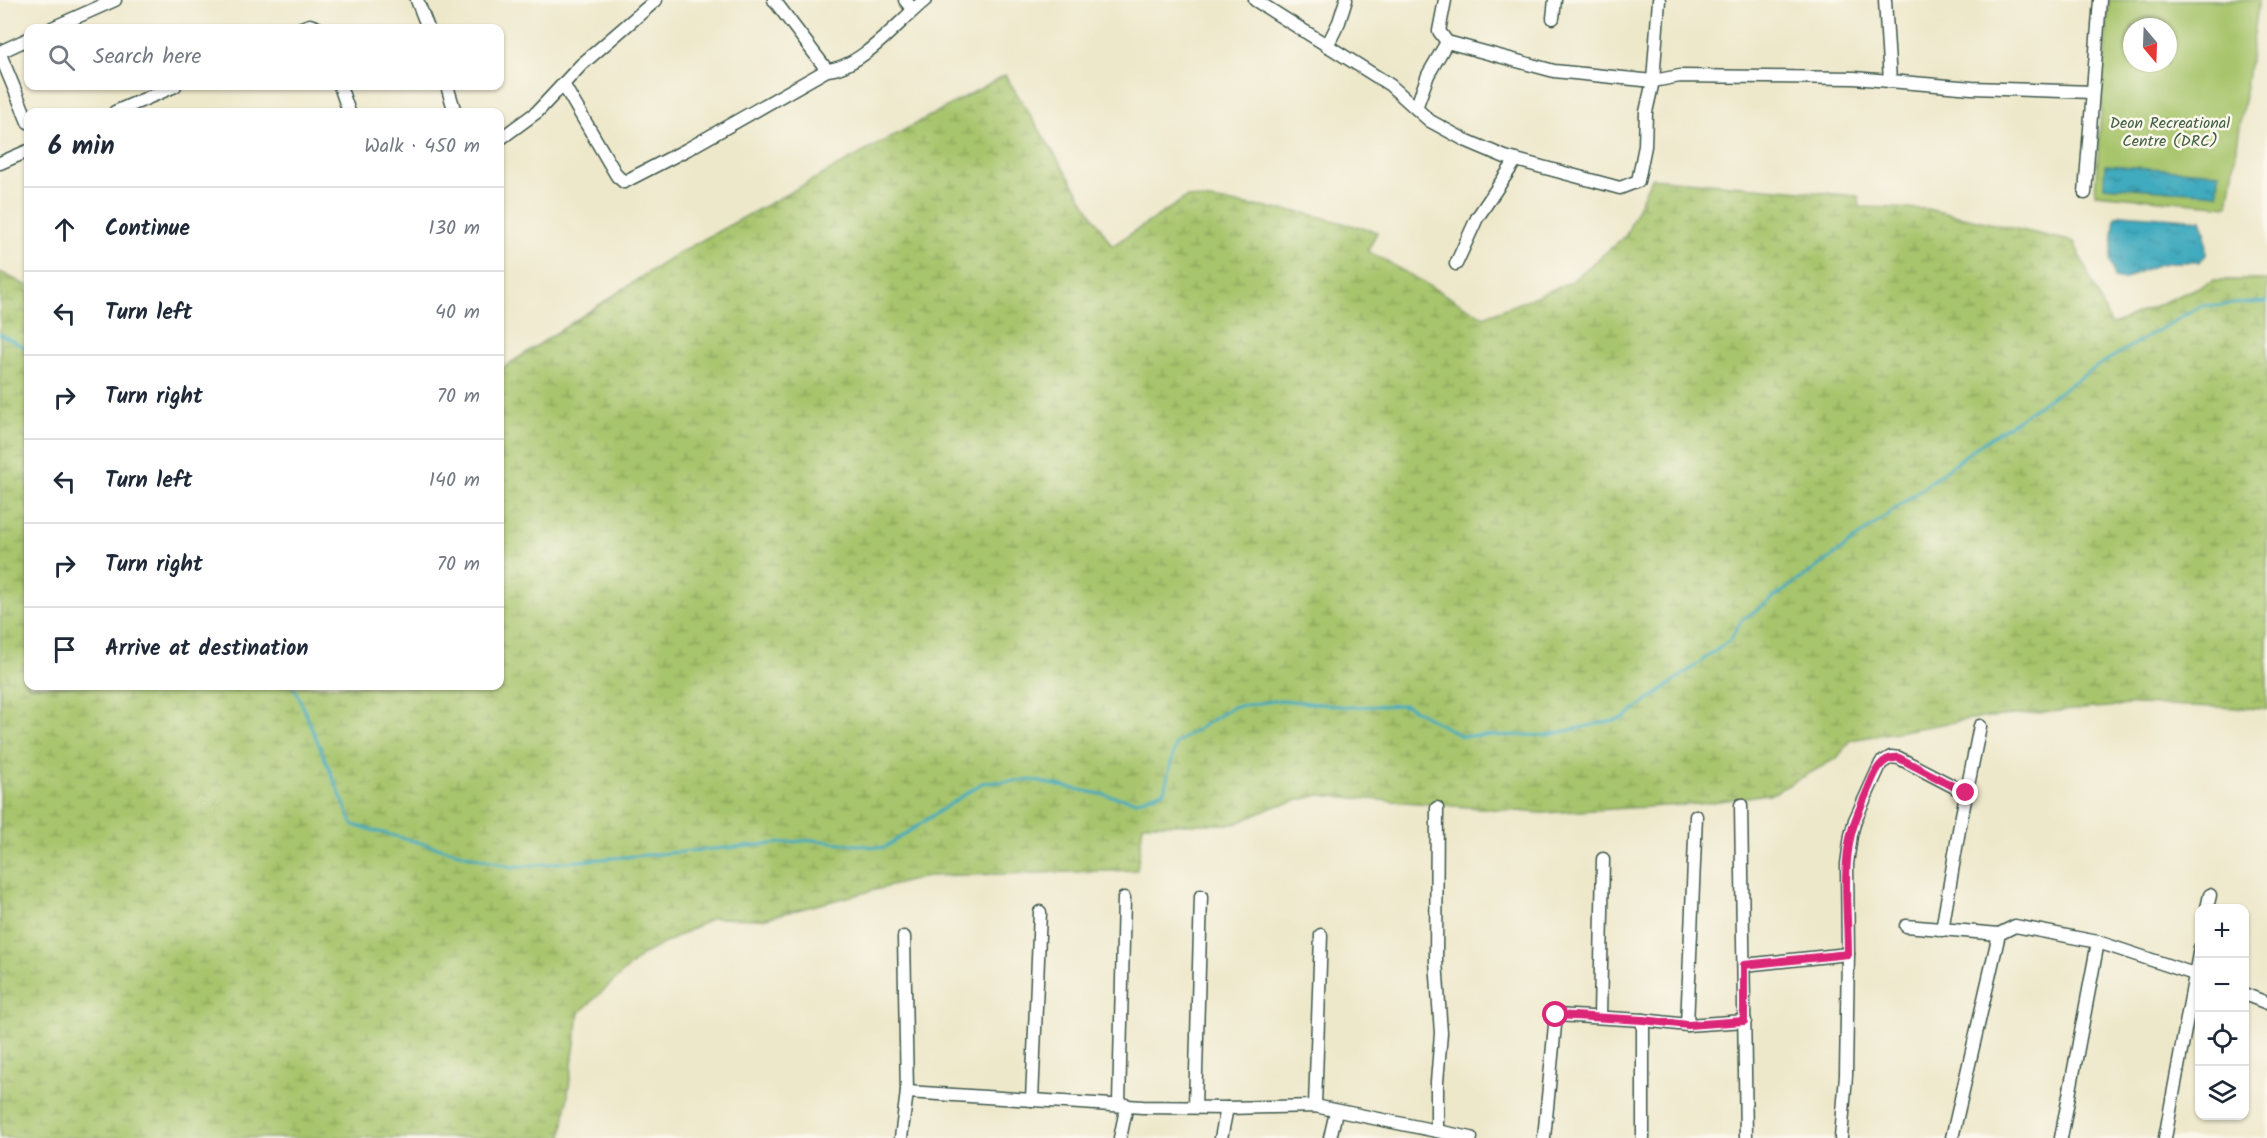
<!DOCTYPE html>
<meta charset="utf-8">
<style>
:root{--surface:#fff;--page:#f2f2f3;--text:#1f2937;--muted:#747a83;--line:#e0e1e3}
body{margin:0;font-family:Kalam,sans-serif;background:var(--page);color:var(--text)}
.controls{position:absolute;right:18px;bottom:18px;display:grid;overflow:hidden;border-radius:12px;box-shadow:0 2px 4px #0004}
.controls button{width:54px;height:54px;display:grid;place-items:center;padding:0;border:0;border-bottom:2px solid var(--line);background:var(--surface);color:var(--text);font:30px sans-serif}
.compass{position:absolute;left:2123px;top:18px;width:54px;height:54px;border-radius:50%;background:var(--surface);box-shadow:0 2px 4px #0004;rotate:161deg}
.stop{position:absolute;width:18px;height:18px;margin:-14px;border:4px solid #db2777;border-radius:50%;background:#fff}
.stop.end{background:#db2777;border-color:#fff;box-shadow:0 2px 6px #0008}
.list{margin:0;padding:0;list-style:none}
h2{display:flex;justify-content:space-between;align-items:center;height:78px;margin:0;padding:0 24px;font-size:26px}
h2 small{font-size:20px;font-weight:400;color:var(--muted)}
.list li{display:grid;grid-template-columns:39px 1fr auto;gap:18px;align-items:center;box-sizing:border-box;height:84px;padding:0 24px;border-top:2px solid var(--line)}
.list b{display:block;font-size:22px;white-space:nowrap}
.list em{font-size:20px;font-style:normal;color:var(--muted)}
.icon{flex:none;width:33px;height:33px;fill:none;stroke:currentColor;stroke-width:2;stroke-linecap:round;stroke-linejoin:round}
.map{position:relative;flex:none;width:2267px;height:1138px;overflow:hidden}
.search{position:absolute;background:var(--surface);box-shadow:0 2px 4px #0004;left:24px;top:24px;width:480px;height:66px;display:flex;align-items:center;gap:15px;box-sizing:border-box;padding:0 21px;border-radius:12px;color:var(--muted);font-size:22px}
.panel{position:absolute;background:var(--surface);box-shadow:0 2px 4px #0004;left:24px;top:108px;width:480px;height:582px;border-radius:12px}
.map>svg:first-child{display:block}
</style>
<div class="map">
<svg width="2267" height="1138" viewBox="0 0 2267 1138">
<defs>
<pattern id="wetland-marsh" width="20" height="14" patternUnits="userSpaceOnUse" patternTransform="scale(1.5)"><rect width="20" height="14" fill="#a7c56c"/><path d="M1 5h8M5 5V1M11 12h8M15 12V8" fill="none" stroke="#87a15a"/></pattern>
<pattern id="water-ripples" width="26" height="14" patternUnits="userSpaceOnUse" patternTransform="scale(1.5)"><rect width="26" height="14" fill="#3faabe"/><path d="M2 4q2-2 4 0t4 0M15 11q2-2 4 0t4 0" fill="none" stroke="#348c9b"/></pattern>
</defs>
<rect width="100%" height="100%" fill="#fbf7ec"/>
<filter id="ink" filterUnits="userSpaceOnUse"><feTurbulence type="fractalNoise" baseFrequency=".0167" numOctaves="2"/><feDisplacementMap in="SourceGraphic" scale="12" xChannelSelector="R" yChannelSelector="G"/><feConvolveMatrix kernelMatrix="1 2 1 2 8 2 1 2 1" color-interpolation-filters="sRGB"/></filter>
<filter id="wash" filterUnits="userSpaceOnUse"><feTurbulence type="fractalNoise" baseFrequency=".008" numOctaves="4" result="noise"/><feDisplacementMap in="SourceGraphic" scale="24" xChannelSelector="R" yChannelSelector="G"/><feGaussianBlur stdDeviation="1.35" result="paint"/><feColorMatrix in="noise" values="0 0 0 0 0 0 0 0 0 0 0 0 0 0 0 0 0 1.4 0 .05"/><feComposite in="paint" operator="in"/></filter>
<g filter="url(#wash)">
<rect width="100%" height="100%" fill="#eee8cb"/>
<polygon fill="url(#wetland-marsh)" stroke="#638150" stroke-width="1.5" points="1005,75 1112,246 1187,197 1305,213 1377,232 1368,251 1484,317 1571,282 1626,235 1651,178 1858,196 1860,207 1927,209 2074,242 2111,325 2215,280 2267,280 2267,709 2140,704 1970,719 1851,740 1837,758 1774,793 1699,804 1542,813 1319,795 1273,807 1235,824 1143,824 1137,870 929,876 762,919 712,918 642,955 579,1013 562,1138 0,1138 0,272 28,286 28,686 500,686 500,370 675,255"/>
<path fill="#a7c56c" stroke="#638150" stroke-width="1.5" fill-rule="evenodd" d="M2109 0H2259L2228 206 2095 194ZM2132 27H2168V63H2132Z"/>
<g fill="url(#water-ripples)" stroke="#2f7479" stroke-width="1.5">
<polygon points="2105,165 2219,173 2218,194 2104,186"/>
<path d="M2122 214 2201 220 2205 231 2206 255 2199 262C2167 261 2153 263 2124 280L2114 278 2110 261 2115 217Z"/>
</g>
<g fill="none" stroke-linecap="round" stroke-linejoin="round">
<g stroke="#3faabe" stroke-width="3">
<polyline points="0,334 28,349"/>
<polyline points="294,686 353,825 512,867 814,840 884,848 982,783 1030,780 1136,801 1164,791 1176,743 1232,707 1281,700 1350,707 1406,705 1461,736 1548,735 1624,718 1730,640 1742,620 1836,554 1975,448 2099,365 2200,306 2267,302"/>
</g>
</g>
</g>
<g filter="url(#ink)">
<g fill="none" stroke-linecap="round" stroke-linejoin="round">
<defs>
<g id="minor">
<polyline points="417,0 428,28"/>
<path d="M774 0 827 70C861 68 899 21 925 0"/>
<polyline points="905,0 913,10"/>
<polyline points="1255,0 1390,85 1430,121 1465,140 1505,157 1620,188 1638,181 1645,146 1646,112 1653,81 1659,0"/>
<polyline points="1445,0 1439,31 1447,42 1554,71 1653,81 1680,76 1854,78 1972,88 2092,92"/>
<polyline points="1885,0 1890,81"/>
<polyline points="1553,18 1555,0"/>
<polyline points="52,28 115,0"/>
<polyline points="301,28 310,25 318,28"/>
<polyline points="1327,46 1339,22 1346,0"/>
<polyline points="0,52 28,39"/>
<polyline points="0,54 28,122"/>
<polyline points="563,84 617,176 624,182 686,150 827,70"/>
<polyline points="340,86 349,112"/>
<polyline points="447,86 455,112"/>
<polyline points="1416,108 1428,75 1447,42"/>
<polyline points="115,112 175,86"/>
<polyline points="500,139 537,112 581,65 656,0"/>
<polyline points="0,163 28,151"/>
<polyline points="2085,193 2100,0"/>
<polyline points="1456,264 1477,218 1516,160"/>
<polyline points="1741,805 1746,1138"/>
<polyline points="2207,908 2210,895"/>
<polyline points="1906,926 1999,934"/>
<polyline points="1942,930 1959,830 1980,726"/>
<polyline points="1744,965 1848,954"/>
<polyline points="2244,994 2267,1003"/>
<polyline points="1600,1017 1603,859"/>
<polyline points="1643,1020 1643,1138"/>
<polyline points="1687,1025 1696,816"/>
<polyline points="907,1092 1143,1107 1227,1108 1315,1106 1471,1138"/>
<polyline points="1032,1100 1040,912"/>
<polyline points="1119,1104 1124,898"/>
<polyline points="1315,1106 1321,935"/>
<polyline points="1195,1107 1201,896"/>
<polyline points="1437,1131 1437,1082 1441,1033 1436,961 1437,808"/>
<polyline points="901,1138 907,1092 904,937"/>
<polyline points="1120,1138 1127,1105"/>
<polyline points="1221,1138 1227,1108"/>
<polyline points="1330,1138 1336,1112"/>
<polyline points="1544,1138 1556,1015 1643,1020 1687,1025 1745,1021"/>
<polyline points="1841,1138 1846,1075 1848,954 1847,864 1851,835 1855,820 1881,763 1891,757 1899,758 1966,793"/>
<polyline points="1952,1138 1999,934 2015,926 2098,942 2200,976"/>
<polyline points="2061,1138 2098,942"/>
<polyline points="2165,1138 2200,948"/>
</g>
</defs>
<use href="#minor" stroke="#3e574b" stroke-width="15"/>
<use href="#minor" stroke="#fff" stroke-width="12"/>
</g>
</g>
<g fill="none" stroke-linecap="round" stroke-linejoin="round" filter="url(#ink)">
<path stroke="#db2777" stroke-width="8" d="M1556 1015 1643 1020 1688 1025 1744 1021V965L1848 954C1848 915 1842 872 1851 834 1855 818 1863 802 1869 787 1875 772 1881 756 1899 758L1966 793"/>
</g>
<g text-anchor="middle" stroke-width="5" stroke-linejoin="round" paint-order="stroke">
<g font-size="16" fill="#415f42" stroke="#fbf7ec">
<text x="2170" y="128">Deon Recreational<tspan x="2170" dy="18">Centre (DRC)</tspan></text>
</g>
</g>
</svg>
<div class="controls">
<button>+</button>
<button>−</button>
<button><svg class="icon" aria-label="locate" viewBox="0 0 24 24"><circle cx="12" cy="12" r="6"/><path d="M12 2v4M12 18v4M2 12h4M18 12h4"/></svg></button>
<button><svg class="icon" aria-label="layers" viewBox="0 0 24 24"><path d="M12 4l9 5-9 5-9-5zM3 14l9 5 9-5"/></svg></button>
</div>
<svg class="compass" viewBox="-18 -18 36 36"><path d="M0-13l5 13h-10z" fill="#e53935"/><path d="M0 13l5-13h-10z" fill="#747a83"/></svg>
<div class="stop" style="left:1556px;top:1015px"></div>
<div class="stop end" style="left:1966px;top:793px"></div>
<div class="search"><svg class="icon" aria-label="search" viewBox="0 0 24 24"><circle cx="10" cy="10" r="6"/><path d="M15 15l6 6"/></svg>Search here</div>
<section class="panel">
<h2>6 min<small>Walk · 450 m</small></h2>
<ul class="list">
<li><svg class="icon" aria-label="ahead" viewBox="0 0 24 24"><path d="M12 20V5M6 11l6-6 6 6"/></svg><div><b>Continue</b></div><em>130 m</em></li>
<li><svg class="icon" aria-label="left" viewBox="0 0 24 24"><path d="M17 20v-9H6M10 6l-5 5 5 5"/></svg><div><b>Turn left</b></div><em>40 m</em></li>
<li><svg class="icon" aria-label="right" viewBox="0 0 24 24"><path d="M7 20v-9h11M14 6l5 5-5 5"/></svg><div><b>Turn right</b></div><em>70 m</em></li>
<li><svg class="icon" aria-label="left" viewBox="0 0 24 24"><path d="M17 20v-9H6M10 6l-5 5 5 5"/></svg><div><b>Turn left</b></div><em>140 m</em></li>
<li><svg class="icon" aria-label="right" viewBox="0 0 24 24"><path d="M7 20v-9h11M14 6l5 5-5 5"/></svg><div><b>Turn right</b></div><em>70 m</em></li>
<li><svg class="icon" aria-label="arrive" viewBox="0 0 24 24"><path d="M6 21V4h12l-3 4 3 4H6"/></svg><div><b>Arrive at destination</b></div></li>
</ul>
</section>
</div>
